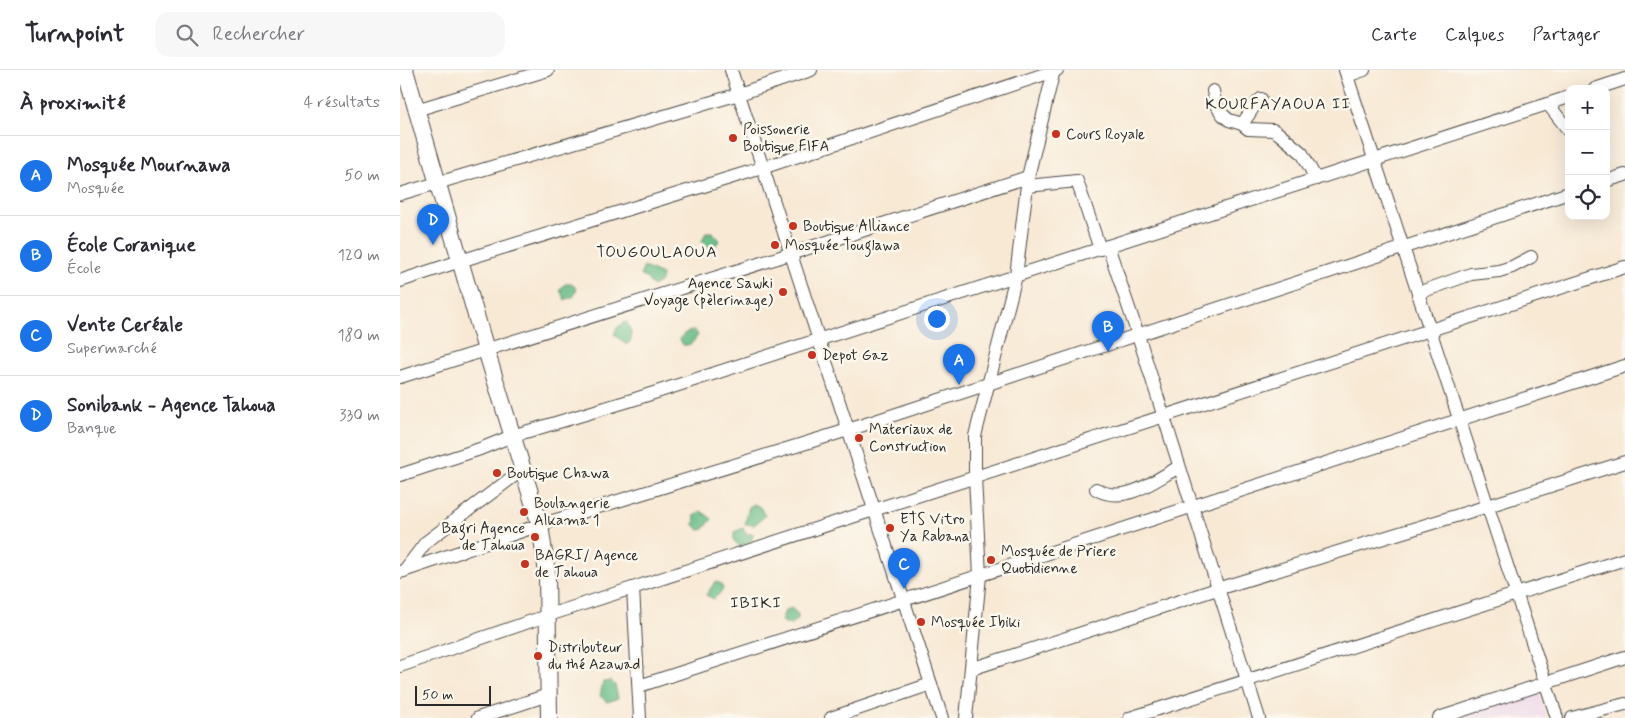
<!DOCTYPE html>
<html lang="fr">
<meta charset="utf-8">
<style>
:root{--surface:#fff;--page:#f7f7f7;--text:#2b2b33;--muted:#7c7c81;--line:#e1e1e2;--accent:#1a73e8}
body{margin:0;font-family:Mynerve,sans-serif;background:var(--page);color:var(--text)}
.controls{position:absolute;right:15px;top:15px;display:grid;overflow:hidden;border-radius:10px;box-shadow:0 5px 20px #0002}
.controls button{width:45px;height:45px;display:grid;place-items:center;padding:0;border:0;border-bottom:1px solid var(--line);background:var(--surface);color:var(--text);font:25px sans-serif}
.scale{position:absolute;left:15px;bottom:12px;width:76px;box-sizing:border-box;padding-left:5px;border:2px solid #2b2b2b;border-top:0;font-size:14px;line-height:18px;white-space:nowrap;color:#2b2b2b;-webkit-text-stroke:4px #fbf7ec;paint-order:stroke}
.you{position:absolute;left:536px;top:248px;width:18px;height:18px;margin:-12px;border:4px solid #fff;border-radius:50%;background:#1a73e8;box-shadow:0 0 0 8px #1a73e833}
.badge{display:grid;place-items:center;width:32px;height:32px;border-radius:50%;background:var(--accent);color:#fff;font-size:16px;font-weight:700}
.pin{position:absolute;translate:-50% -41px;filter:drop-shadow(0 1px 2px #0008)}
.pin::after{content:'';position:absolute;top:26px;width:18px;height:15px;background:inherit;clip-path:polygon(0 0,100% 0,50% 100%)}
.list{margin:0;padding:0;list-style:none}
h2{display:flex;justify-content:space-between;align-items:center;height:65px;margin:0;padding:0 20px;font-size:21px}
h2 small{font-size:16px;font-weight:400;color:var(--muted)}
.list li{display:grid;grid-template-columns:32px 1fr auto;gap:15px;align-items:center;box-sizing:border-box;height:80px;padding:0 20px;border-top:1px solid var(--line)}
.list b{display:block;font-size:19px;white-space:nowrap}
.list p{margin:0;font-size:16px;white-space:nowrap;color:var(--muted)}
.list em{font-size:16px;font-style:normal;color:var(--muted)}
.icon{flex:none;width:28px;height:28px;fill:none;stroke:currentColor;stroke-width:2;stroke-linecap:round;stroke-linejoin:round}
.map{position:relative;flex:none;width:1225px;height:648px;overflow:hidden}
header{display:flex;align-items:center;gap:30px;box-sizing:border-box;height:70px;padding:0 25px;background:var(--surface);border-bottom:1px solid var(--line)}
header strong{font-size:24px}
nav{display:flex;gap:28px;margin-inline-start:auto;font-size:18px}
.search{width:350px;height:45px;background:var(--page);display:flex;align-items:center;gap:12px;box-sizing:border-box;padding:0 18px;border-radius:15px;color:var(--muted);font-size:19px}
main{display:flex}
aside{flex:1;background:var(--surface)}
.map>svg:first-child{display:block}
</style>
<header>
<strong>Turnpoint</strong>
<div class="search"><svg class="icon" aria-label="search" viewBox="0 0 24 24"><circle cx="10" cy="10" r="6"/><path d="M15 15l6 6"/></svg>Rechercher</div>
<nav><a>Carte</a><a>Calques</a><a>Partager</a></nav>
</header>
<main>
<aside>
<h2>À proximité<small>4 résultats</small></h2>
<ul class="list">
<li><span class="badge">A</span><div><b>Mosquée Mournawa</b><p>Mosquée</p></div><em>50 m</em></li>
<li><span class="badge">B</span><div><b>École Coranique</b><p>École</p></div><em>120 m</em></li>
<li><span class="badge">C</span><div><b>Vente Ceréale</b><p>Supermarché</p></div><em>180 m</em></li>
<li><span class="badge">D</span><div><b>Sonibank - Agence Tahoua</b><p>Banque</p></div><em>330 m</em></li>
</ul>
</aside>
<div class="map">
<svg width="1225" height="648" viewBox="0 0 1225 648">
<rect width="100%" height="100%" fill="#fbf7ec"/>
<filter id="ink" filterUnits="userSpaceOnUse"><feTurbulence type="fractalNoise" baseFrequency=".02" numOctaves="2"/><feDisplacementMap in="SourceGraphic" scale="10" xChannelSelector="R" yChannelSelector="G"/><feConvolveMatrix kernelMatrix="1 2 1 2 8 2 1 2 1" color-interpolation-filters="sRGB"/></filter>
<filter id="wash" filterUnits="userSpaceOnUse"><feTurbulence type="fractalNoise" baseFrequency=".0096" numOctaves="4" result="noise"/><feDisplacementMap in="SourceGraphic" scale="20" xChannelSelector="R" yChannelSelector="G"/><feGaussianBlur stdDeviation="1.12" result="paint"/><feColorMatrix in="noise" values="0 0 0 0 0 0 0 0 0 0 0 0 0 0 0 0 0 1.4 0 .05"/><feComposite in="paint" operator="in"/></filter>
<g filter="url(#wash)">
<rect width="100%" height="100%" fill="#f8e9d5"/>
<polygon fill="#ebd1eb" points="1139,622 1147,648 1064,648 1064,646"/>
<g fill="#6ebf8b" stroke="#4c755b">
<polygon points="306,162 312,162 320,170 313,178 309,178 302,171"/>
<polygon points="244,197 262,205 261,211 253,216 247,209 240,205"/>
<polygon points="165,214 172,214 177,219 174,226 165,230 160,220"/>
<path d="M226 251C230 259 235 267 228 274H225L214 264 217 258Z"/>
<path d="M294 260 298 265C294 271 291 276 283 275L280 269 285 263Z"/>
<polygon points="354,434 360,437 365,446 354,455 345,454 349,437"/>
<polygon points="301,441 312,449 304,459 299,460 294,455 295,445"/>
<polygon points="343,458 346,464 354,464 350,472 341,478 334,471 334,462"/>
<polygon points="315,512 320,513 323,518 320,523 314,529 306,525"/>
<polygon points="391,538 398,544 398,549 390,555 381,551 385,541"/>
<polygon points="211,611 215,615 218,628 208,632 200,626 203,612"/>
</g>
</g>
<g filter="url(#ink)">
<g fill="none" stroke-linecap="round" stroke-linejoin="round">
<defs>
<g id="minor">
<polyline points="331,0 542,648"/>
<polyline points="945,0 1157,648"/>
<polyline points="947,6 964,0"/>
<polyline points="1195,19 1225,9"/>
<polyline points="813,21 816,35 823,45 829,50 842,54 848,59 873,60 878,63 902,83 916,109"/>
<polyline points="1148,34 1169,61"/>
<polyline points="16,40 148,0"/>
<path d="M842 54C849 46 853 35 861 29"/>
<polyline points="1206,111 1225,105"/>
<polyline points="627,116 677,111 700,179"/>
<polyline points="0,124 339,24 411,0"/>
<polyline points="708,176 738,265 859,648"/>
<polyline points="0,211 60,191 362,98 657,0"/>
<polyline points="1018,223 1071,204 1099,201 1112,197 1131,187"/>
<polyline points="0,307 390,184 628,107"/>
<polyline points="0,405 80,379 112,366 232,330 1169,27"/>
<path d="M696 419C725 436 754 410 779 397"/>
<polyline points="4,501 26,472 122,400"/>
<polyline points="0,502 140,455 448,360 1169,123"/>
<polyline points="233,518 240,648"/>
<polyline points="0,596 149,545 1225,197"/>
<polyline points="571,599 817,519 1088,436 1225,392"/>
<polyline points="239,616 1225,296"/>
<polyline points="78,648 148,625"/>
<polyline points="431,648 531,614"/>
<polyline points="566,648 580,506 575,407 575,366 616,206 628,107 654,0"/>
<polyline points="730,648 1225,489"/>
<polyline points="1039,648 1225,587"/>
<polyline points="1172,648 1225,634"/>
</g>
<polyline id="major" points="5,0 86,280 140,455 147,503 149,648"/>
</defs>
<use href="#minor" stroke="#4a4844" stroke-width="14"/>
<use href="#major" stroke="#4a4844" stroke-width="18"/>
<use href="#minor" stroke="#fff" stroke-width="12"/>
<use href="#major" stroke="#fff" stroke-width="16"/>
</g>
</g>
<g fill="#c8321e" stroke="#fbf7ec" stroke-width="2">
<circle cx="656" cy="64" r="5"/>
<circle cx="333" cy="68" r="5"/>
<circle cx="393" cy="156" r="5"/>
<circle cx="375" cy="175" r="5"/>
<circle cx="383" cy="222" r="5"/>
<circle cx="412" cy="285" r="5"/>
<circle cx="459" cy="368" r="5"/>
<circle cx="97" cy="403" r="5"/>
<circle cx="124" cy="442" r="5"/>
<circle cx="490" cy="458" r="5"/>
<circle cx="135" cy="467" r="5"/>
<circle cx="591" cy="490" r="5"/>
<circle cx="125" cy="494" r="5"/>
<circle cx="521" cy="552" r="5"/>
<circle cx="138" cy="586" r="5"/>
</g>
<g text-anchor="middle" stroke-width="5" stroke-linejoin="round" paint-order="stroke">
<g font-size="15" fill="#2b2b2b" stroke="#fbf7ec" text-anchor="start">
<text x="343" y="64">Poissonerie<tspan x="343" dy="17">Boutique FIFA</tspan></text>
<text x="666" y="69">Cours Royale</text>
<text x="403" y="161">Boutique Alliance</text>
<text x="385" y="180">Mosquée Touglawa</text>
<text x="373" y="218" text-anchor="end">Agence Sawki<tspan x="373" dy="17">Voyage (pèlerinage)</tspan></text>
<text x="422" y="290">Depot Gaz</text>
<text x="469" y="364">Materiaux de<tspan x="469" dy="17">Construction</tspan></text>
<text x="107" y="408">Boutique Chawa</text>
<text x="134" y="438">Boulangerie<tspan x="134" dy="17">Alkama 1</tspan></text>
<text x="500" y="454">ETS Vitro<tspan x="500" dy="17">Ya Rabana</tspan></text>
<text x="125" y="463" text-anchor="end">Bagri Agence<tspan x="125" dy="17">de Tahoua</tspan></text>
<text x="601" y="486">Mosquée de Priere<tspan x="601" dy="17">Quotidienne</tspan></text>
<text x="135" y="490">BAGRI/ Agence<tspan x="135" dy="17">de Tahoua</tspan></text>
<text x="531" y="557">Mosquée Ibiki</text>
<text x="148" y="582">Distributeur<tspan x="148" dy="17">du thé Azawad</tspan></text>
</g>
<g font-size="16" letter-spacing="1" fill="#2b2b2b" stroke="#fbf7ec">
<text x="878" y="39">KOURFAYAOUA II</text>
<text x="257" y="187">TOUGOULAOUA</text>
<text x="356" y="538">IBIKI</text>
</g>
</g>
</svg>
<div class="controls">
<button>+</button>
<button>−</button>
<button><svg class="icon" aria-label="locate" viewBox="0 0 24 24"><circle cx="12" cy="12" r="6"/><path d="M12 2v4M12 18v4M2 12h4M18 12h4"/></svg></button>
</div>
<div class="scale">50 m</div>
<div class="you"></div>
<div class="pin badge" style="left:559px;top:315px">A</div>
<div class="pin badge" style="left:708px;top:282px">B</div>
<div class="pin badge" style="left:504px;top:519px">C</div>
<div class="pin badge" style="left:33px;top:175px">D</div>
</div>
</main>
